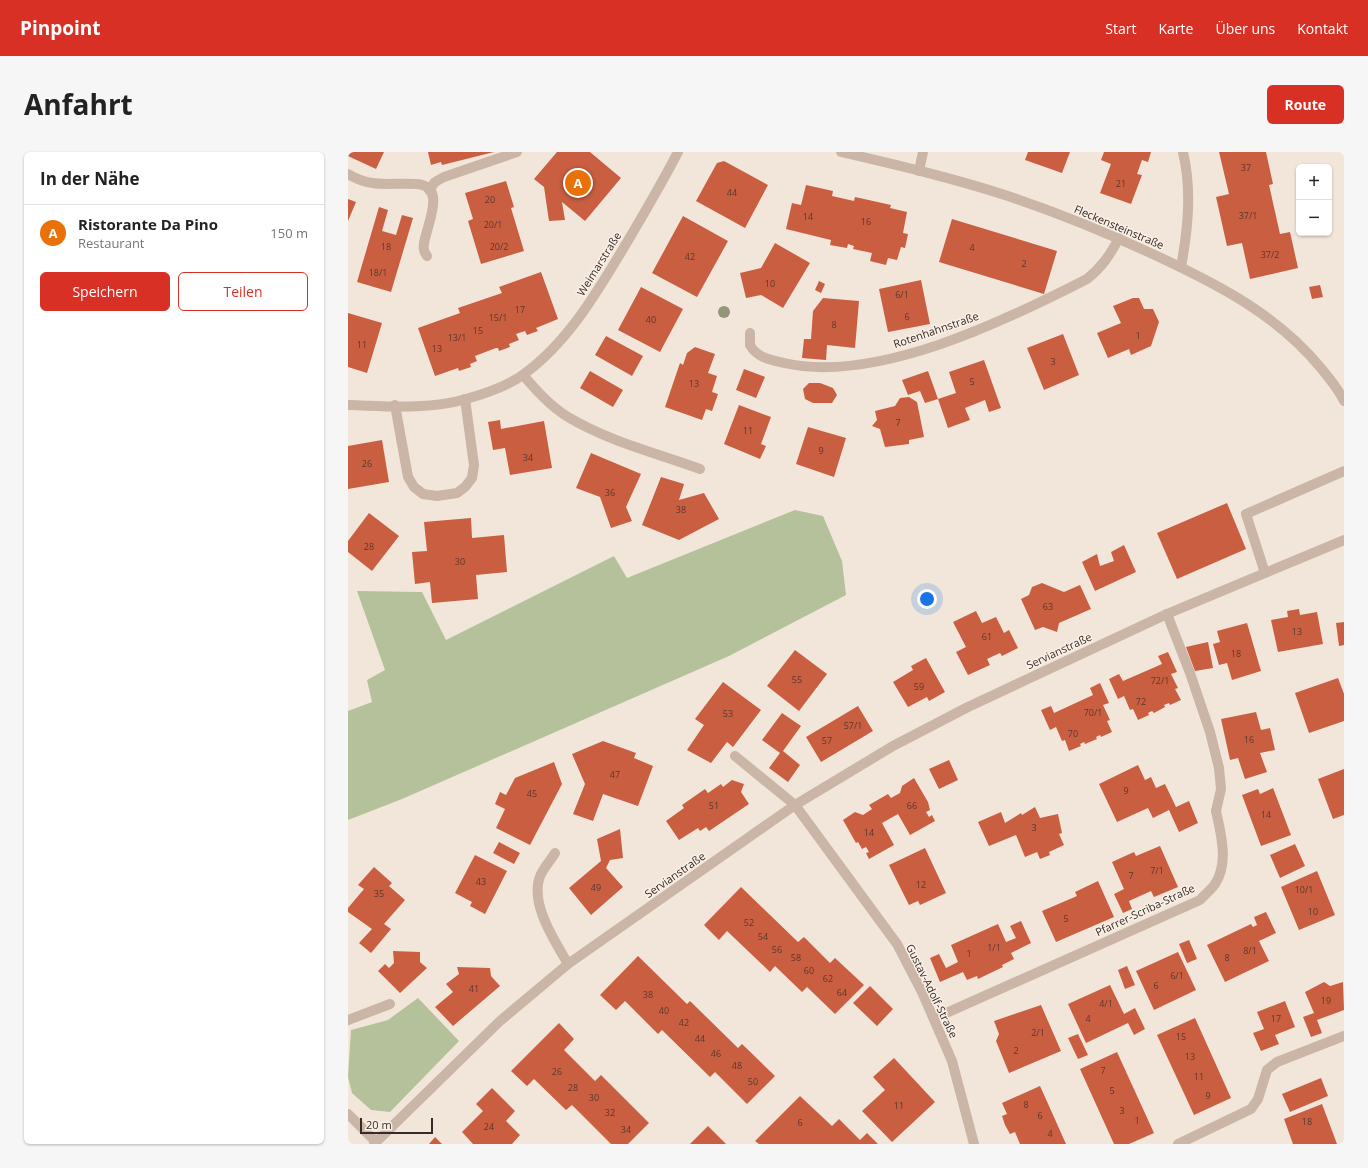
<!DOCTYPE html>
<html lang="de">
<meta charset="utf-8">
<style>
:root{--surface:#fff;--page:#f6f6f6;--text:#222;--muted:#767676;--line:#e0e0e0;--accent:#d93025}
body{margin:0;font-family:"Open Sans",sans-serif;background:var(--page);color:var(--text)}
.controls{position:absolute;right:12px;top:12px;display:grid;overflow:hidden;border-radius:6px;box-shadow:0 1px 3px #0004}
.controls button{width:36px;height:36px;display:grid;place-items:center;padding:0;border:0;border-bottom:1px solid var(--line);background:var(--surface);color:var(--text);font:20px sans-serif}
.scale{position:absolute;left:12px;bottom:10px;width:73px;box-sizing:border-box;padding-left:4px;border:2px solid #362b27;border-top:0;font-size:11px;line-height:14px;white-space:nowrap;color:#362b27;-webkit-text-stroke:3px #faf0e6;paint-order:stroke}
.you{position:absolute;left:579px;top:447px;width:14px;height:14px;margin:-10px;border:3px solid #fff;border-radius:50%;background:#1a73e8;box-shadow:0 0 0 6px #1a73e833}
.badge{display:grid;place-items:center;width:26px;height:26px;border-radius:50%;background:var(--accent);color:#fff;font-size:13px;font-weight:700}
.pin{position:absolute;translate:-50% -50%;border:2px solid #fff;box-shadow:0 1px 4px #0006}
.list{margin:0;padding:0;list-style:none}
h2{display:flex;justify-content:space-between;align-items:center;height:52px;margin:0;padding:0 16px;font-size:17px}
h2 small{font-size:13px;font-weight:400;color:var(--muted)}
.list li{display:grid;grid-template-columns:26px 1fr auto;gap:12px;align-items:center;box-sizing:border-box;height:56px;padding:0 16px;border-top:1px solid var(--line)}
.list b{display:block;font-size:15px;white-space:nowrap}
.list p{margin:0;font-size:13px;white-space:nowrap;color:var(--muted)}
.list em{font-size:13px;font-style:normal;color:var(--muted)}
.actions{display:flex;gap:8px;padding:12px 16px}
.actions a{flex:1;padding:9px 0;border:1px solid var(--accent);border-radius:6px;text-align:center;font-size:14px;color:var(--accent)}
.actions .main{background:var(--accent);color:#fff}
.map{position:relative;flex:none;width:996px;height:992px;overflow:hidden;border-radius:6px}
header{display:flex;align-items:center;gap:24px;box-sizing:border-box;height:56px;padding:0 20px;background:var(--accent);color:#fff}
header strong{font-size:19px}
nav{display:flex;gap:22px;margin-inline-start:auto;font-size:14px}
.intro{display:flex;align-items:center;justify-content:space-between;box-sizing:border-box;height:96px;padding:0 24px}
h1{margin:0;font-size:28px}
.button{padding:10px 18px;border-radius:6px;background:var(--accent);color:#fff;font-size:14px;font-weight:700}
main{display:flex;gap:24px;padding:0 24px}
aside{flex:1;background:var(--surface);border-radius:6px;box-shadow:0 1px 3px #0004}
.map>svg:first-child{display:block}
</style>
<header>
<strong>Pinpoint</strong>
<nav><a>Start</a><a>Karte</a><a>Über uns</a><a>Kontakt</a></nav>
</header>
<div class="intro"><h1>Anfahrt</h1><a class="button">Route</a></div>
<main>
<aside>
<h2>In der Nähe<small></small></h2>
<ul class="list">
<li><span class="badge" style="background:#e8710a">A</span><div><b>Ristorante Da Pino</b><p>Restaurant</p></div><em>150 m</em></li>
</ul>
<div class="actions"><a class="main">Speichern</a><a>Teilen</a></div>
</aside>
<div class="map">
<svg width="996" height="992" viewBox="0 0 996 992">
<rect width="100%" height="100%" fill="#f2e6da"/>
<g fill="#b5c19a">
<polygon points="447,358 475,364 494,409 498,443 381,504 54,647 0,668 0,559 24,550 19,528 37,518 9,439 74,440 98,488 266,404 279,426"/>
<polygon points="70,846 111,889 42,960 23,958 4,941 0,925 3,878 40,868"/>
</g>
<g fill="#c95e41">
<polygon points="0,0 36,0 28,17 0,4"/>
<polygon points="80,0 146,0 94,13 93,10 83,13"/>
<polygon points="209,0 242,0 273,26 237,69 214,50 217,68 201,69 196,35 186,27"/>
<polygon points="680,0 722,0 714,21 677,8"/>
<polygon points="756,0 803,0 800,10 794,8 789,22 794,23 783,52 752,41 763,12 753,8"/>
<polygon points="871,0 918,0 925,32 921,33 932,82 942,80 950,116 902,127 894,91 879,94 868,45 881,42"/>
<polygon points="376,9 420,33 397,76 348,49 369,11"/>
<polygon points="158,29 166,55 163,56 176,99 133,112 120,69 125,67 117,41"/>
<polygon points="458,33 485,39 484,44 506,49 507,45 543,53 542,56 559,60 555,81 560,82 557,96 553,95 549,108 540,106 538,113 522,109 524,101 505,97 506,94 500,92 499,96 482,93 483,88 438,77 444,51 453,53"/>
<polygon points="0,47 8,50 0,69"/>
<polygon points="31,55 40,58 34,79 48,83 54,63 65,66 43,140 9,130"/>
<polygon points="335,64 380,89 349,145 304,121"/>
<polygon points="604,67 709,99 696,142 591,110"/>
<polygon points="427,91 462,111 435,156 413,143 398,146 392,121 413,116"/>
<polygon points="193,120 210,167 188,176 190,179 179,183 177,179 168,182 171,188 161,192 162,195 151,199 150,196 148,196 127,204 129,209 122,212 123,215 111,219 110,216 87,224 70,176 112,161 110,156 154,141 151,135"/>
<polygon points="573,128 582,172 540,180 531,137"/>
<polygon points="471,129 477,132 473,141 467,138"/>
<polygon points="972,133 975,145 964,147 961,135"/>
<polygon points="293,135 335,157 312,200 270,178"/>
<polygon points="475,146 511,149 507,196 479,193 478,208 454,206 456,187 463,187 465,159"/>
<polygon points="785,146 791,146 796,157 805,157 811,170 803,194 783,203 781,197 760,206 749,181 773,171 765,154"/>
<polygon points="0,161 34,171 19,221 0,215"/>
<polygon points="715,182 731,223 696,238 679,196"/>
<polygon points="258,184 295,204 284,224 247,203"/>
<polygon points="347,195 367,202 360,221 369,224 364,240 370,242 364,259 358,257 354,268 317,255 332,211 335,213 339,201"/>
<polygon points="636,208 653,256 641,260 637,248 617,256 622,268 600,276 590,247 608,241 601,220"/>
<polygon points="396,217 417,225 408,246 388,238"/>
<polygon points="242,219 275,238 265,255 232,236"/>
<polygon points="580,219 590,247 577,251 572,239 560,243 554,228"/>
<polygon points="461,231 472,231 485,236 489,243 484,251 465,251 457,247 455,237"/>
<polygon points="561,245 569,250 576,285 561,288 561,292 537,295 532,277 524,274 529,268 527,259 547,254 552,246"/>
<polygon points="391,253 423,265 413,292 418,294 412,307 376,292"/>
<polygon points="152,268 153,277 196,269 204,316 162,323 157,296 145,298 140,270"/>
<polygon points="460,275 498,286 486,325 448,312"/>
<polygon points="34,288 41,330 0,337 0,294"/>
<polygon points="243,301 293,322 278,355 284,369 263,376 252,345 228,336"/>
<polygon points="313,325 336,332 331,348 356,341 371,367 331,388 294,373"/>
<polygon points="879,351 898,397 829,427 809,381"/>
<polygon points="21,361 51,384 24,419 0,400 0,389"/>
<polygon points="123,366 124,386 156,383 159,420 128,423 130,447 84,451 82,430 67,432 64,400 79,399 76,370"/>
<polygon points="776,393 788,420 747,439 734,410 749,402 752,414 766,409 763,400"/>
<polygon points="694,431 716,440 732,433 743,457 711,471 709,480 695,475 687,478 673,447 681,443 684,435"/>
<polygon points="951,457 952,463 969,460 975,492 930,500 923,468 940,465 939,459"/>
<polygon points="628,459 634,471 648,465 656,481 661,478 670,496 654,504 652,501 639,507 642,513 620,523 608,500 618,495 605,470"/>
<polygon points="996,470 996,493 991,494 988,471"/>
<polygon points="899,471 913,519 884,528 879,511 871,513 865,492 872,490 869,479"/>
<polygon points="860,490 865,516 847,519 838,495"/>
<polygon points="447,498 479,522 451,559 419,534"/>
<polygon points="820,500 829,520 823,522 830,536 827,537 833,548 822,553 821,551 816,553 817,555 806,561 804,559 800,561 801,563 790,568 785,557 782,558 776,544 770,547 761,527 771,522 775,529 814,512 810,504"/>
<polygon points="578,506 597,540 581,549 579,545 560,555 545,530 565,518 563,514"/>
<polygon points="990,526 996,542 996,569 961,581 947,541"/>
<polygon points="375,530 413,558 385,595 379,590 363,611 339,598 356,573 347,567"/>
<polygon points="752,531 761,551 755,553 762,568 759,569 764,580 753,585 752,583 748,585 749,587 737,592 736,590 732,592 733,594 721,599 717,588 714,589 708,575 702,578 693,558 703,554 706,561 745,543 742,536"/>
<polygon points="510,554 525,579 473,610 458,585"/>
<polygon points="908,560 913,578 922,576 927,598 912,601 919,620 897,627 890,606 882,608 873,567"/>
<polygon points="434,561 453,574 435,599 452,613 440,630 421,616 432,601 414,588"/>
<polygon points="255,589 288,601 286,606 305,614 290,654 255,642 245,669 225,662 237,632 224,602"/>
<polygon points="601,608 610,628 591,637 581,617"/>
<polygon points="206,610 214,632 182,693 148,676 157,657 147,652 152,640 158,643 167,626"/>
<polygon points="790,613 797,628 803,625 808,636 817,632 828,655 841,649 850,671 831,680 821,658 805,666 800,656 769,670 751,632"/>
<polygon points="996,617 996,663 985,667 970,627"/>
<polygon points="566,626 580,650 582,658 578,660 581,665 584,663 587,669 562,683 550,662 534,671 546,693 521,707 518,701 521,700 518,695 514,697 510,690 508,691 495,668 507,660 515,663 524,657 521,653 540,642 543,646 552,641 554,634"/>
<polygon points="384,628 396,632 393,640 401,652 361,679 358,675 352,679 350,676 331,688 318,669 336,656 334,653 357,637 360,641 373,632 375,635"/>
<polygon points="925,636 943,683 913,694 894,643 910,637 912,642"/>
<polygon points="687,655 692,666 710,662 714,681 711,682 716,693 701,700 702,703 692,707 689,700 677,705 668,683 641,694 630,670 653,660 657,671 673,661 674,663"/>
<polygon points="272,677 275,706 262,708 258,716 275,735 243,763 221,736 253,709 249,687"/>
<polygon points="151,690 172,701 166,712 145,701"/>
<polygon points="947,692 957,714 932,726 922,703"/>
<polygon points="812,694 830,735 806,745 803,739 781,749 784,757 775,761 766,742 776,737 764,710 786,700 788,704"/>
<polygon points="577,696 598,741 572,753 570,749 561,753 541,713"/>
<polygon points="127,703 159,719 137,762 122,754 124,750 107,741"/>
<polygon points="26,715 44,731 41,734 57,748 36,772 43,777 23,801 11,791 24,777 0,760 0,756 16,737 10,733"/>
<polygon points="969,719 987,763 951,778 933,735"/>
<polygon points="750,729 766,765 708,790 694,759 729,744 727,740"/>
<polygon points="393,735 450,790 456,785 482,811 487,806 516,833 487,862 459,835 454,840 427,814 422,820 379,779 371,788 356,773"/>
<polygon points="918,760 928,781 911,789 921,809 877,830 859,793 903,772 905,775 909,773 906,765"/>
<polygon points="673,769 683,791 663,801 666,807 654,813 655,815 630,827 629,824 619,828 615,820 592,830 582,806 591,802 598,816 610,810 603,793 650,772 658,790 668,786 662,774"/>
<polygon points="841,788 849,807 839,811 831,792"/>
<polygon points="45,799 72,800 72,810 79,816 52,841 30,819 37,812 41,816 46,811"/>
<polygon points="830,800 848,838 806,858 788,819"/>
<polygon points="290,804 339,852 342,849 390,896 394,892 427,924 399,952 367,920 362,925 314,878 310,882 277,849 268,858 252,843"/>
<polygon points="779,814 787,833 777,837 770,818"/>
<polygon points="109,815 142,816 143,824 152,834 105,874 87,855 105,840 98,832 111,822"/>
<polygon points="976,830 982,834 995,830 996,858 969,868 974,881 963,885 955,865 966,861 957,840"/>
<polygon points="762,833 776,862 787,856 797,877 786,883 780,871 738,891 720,852"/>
<polygon points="522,834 545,857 529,874 505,851"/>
<polygon points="937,849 947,875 927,883 931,892 913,899 905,881 916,877 909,860"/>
<polygon points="693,853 713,899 661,921 648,889 651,882 646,869"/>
<polygon points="847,866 883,946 846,963 809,883"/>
<polygon points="211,871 226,887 216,898 247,929 253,923 301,971 280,992 263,992 224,953 218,958 186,927 179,934 163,919"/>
<polygon points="730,882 740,903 730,907 720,886"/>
<polygon points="769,900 806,981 781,992 766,992 732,917"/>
<polygon points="546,906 587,950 544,990 514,959 537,938 525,925"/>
<polygon points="973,926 980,944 942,960 934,942"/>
<polygon points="692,934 701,954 718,992 672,992 667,980 662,982 657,973 654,964 659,962 654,951"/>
<polygon points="144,936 167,959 158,969 172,983 164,992 125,992 114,980 135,959 128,952"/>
<polygon points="452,944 484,974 491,967 512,988 519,981 530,992 411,992 407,989"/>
<polygon points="974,952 989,992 945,992 936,967"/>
<polygon points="360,974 378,992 342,992"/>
<polygon points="87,985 94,992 81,992"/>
</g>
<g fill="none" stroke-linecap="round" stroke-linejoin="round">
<g stroke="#cab5a6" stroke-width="10">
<path d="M175 223C188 238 202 254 220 265 260 289 308 301 352 317"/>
<polyline points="47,253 60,325 66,335 75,342 89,344 109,341 117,335 124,326 126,313 117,247"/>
<polyline points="917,421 898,362 996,319"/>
<polyline points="819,462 842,521 862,580 871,616 873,637 868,659"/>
<polyline points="387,604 447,653"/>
<path d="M207 701C203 708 197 714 193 722 180 750 207 789 220 812"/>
<polyline points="0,868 42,852"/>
<polyline points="0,962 28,990"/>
</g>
<g stroke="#cab5a6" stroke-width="10">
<path d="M493 0C549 13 605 26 660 44 711 61 762 82 811 105 871 133 929 163 972 215 981 226 990 236 996 249"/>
<polyline points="571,19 575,0"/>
<path d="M0 22C25 37 42 30 68 32 104 34 72 84 76 98 76 100 78 102 79 104"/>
<polyline points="81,38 87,30 96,25 169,0"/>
<path d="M833 115C840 77 844 38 835 0"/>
<path d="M402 181V193C409 206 423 208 436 211 528 232 657 169 739 127 754 115 762 103 771 86"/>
<path d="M0 253C38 254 81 258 118 247 136 242 160 234 176 222 219 191 248 142 275 97 294 65 313 33 330 0"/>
<polyline points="447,653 549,792 574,840 604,909 626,992"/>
<path d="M587 866 852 748C856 743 863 738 867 732 881 711 873 682 868 659"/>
<polyline points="26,992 152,869 220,812 447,653 545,594 620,555 819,462 996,388"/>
<polyline points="830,992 903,957 910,947 919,918 929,910 996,884"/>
</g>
</g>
<circle fill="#949679" cx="376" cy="160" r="6"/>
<g text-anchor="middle" stroke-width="3" stroke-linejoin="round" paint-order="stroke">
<g font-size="9" fill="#5b382e">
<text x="898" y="19">37</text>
<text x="773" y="35">21</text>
<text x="384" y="44">44</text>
<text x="142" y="51">20</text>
<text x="900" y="67">37/1</text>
<text x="460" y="68">14</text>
<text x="518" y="73">16</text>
<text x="145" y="76">20/1</text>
<text x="38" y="98">18</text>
<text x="151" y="98">20/2</text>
<text x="624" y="99">4</text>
<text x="922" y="106">37/2</text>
<text x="342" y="108">42</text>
<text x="676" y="115">2</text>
<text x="30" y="124">18/1</text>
<text x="422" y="135">10</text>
<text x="554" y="146">6/1</text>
<text x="172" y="161">17</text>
<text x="559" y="168">6</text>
<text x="150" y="169">15/1</text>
<text x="303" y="171">40</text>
<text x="486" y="176">8</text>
<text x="130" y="182">15</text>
<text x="790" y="187">1</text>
<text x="109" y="189">13/1</text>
<text x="14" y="196">11</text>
<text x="89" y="200">13</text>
<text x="705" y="213">3</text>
<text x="624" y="233">5</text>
<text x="346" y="235">13</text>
<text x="550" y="274">7</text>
<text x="400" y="282">11</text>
<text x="473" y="302">9</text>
<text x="180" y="309">34</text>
<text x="19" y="315">26</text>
<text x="262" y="344">36</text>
<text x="333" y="361">38</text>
<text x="21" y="398">28</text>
<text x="112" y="413">30</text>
<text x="700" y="458">63</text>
<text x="949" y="483">13</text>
<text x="639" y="488">61</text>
<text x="888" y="505">18</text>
<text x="449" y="531">55</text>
<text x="812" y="532">72/1</text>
<text x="571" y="538">59</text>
<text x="793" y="553">72</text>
<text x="745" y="564">70/1</text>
<text x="380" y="565">53</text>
<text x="505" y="577">57/1</text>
<text x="725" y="585">70</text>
<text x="901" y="591">16</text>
<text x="479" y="592">57</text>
<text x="267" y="626">47</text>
<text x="778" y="642">9</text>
<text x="184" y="645">45</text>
<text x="366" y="657">51</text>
<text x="564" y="657">66</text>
<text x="918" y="666">14</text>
<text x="686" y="679">3</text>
<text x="521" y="684">14</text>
<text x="809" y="722">7/1</text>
<text x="783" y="727">7</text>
<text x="133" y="733">43</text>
<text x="573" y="736">12</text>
<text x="248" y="739">49</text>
<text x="956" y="741">10/1</text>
<text x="31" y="745">35</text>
<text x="965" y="763">10</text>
<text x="718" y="770">5</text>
<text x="401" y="774">52</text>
<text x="415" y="788">54</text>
<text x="646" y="799">1/1</text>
<text x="429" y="801">56</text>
<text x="902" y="802">8/1</text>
<text x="621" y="805">1</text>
<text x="448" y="809">58</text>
<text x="879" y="809">8</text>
<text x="461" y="822">60</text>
<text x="829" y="827">6/1</text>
<text x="480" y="830">62</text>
<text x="808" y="837">6</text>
<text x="126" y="840">41</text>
<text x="494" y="844">64</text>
<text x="300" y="846">38</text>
<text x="978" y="852">19</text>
<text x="758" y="855">4/1</text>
<text x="316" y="862">40</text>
<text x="740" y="870">4</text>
<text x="928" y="870">17</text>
<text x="336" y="874">42</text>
<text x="690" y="884">2/1</text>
<text x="833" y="888">15</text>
<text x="352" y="890">44</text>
<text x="668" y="902">2</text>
<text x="368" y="905">46</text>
<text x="842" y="908">13</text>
<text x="389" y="917">48</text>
<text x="755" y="922">7</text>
<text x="209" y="923">26</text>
<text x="851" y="928">11</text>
<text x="405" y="933">50</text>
<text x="225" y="939">28</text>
<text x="764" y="942">5</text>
<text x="860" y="947">9</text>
<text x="246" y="949">30</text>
<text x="678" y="956">8</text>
<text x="551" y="957">11</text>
<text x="774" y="962">3</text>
<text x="262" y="964">32</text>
<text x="692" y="967">6</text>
<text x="789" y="972">1</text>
<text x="959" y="973">18</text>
<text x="452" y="974">6</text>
<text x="141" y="978">24</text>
<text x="278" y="981">34</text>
<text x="702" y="985">4</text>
</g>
<g font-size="11" fill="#362b27" stroke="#faf0e6">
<text transform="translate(771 75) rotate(23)" y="4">Fleckensteinstraße</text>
<text transform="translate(251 112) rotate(-58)" y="4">Weimarstraße</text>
<text transform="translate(588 178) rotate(-19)" y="4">Rotenhahnstraße</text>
<text transform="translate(711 499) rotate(-25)" y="4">Servianstraße</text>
<text transform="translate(327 723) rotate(-35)" y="4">Servianstraße</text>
<text transform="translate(797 758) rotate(-25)" y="4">Pfarrer-Scriba-Straße</text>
<text transform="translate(584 839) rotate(64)" y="4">Gustav-Adolf-Straße</text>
</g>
</g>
</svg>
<div class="controls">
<button>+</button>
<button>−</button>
</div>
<div class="scale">20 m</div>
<div class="you"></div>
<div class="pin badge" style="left:230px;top:31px;background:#e8710a">A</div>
</div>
</main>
